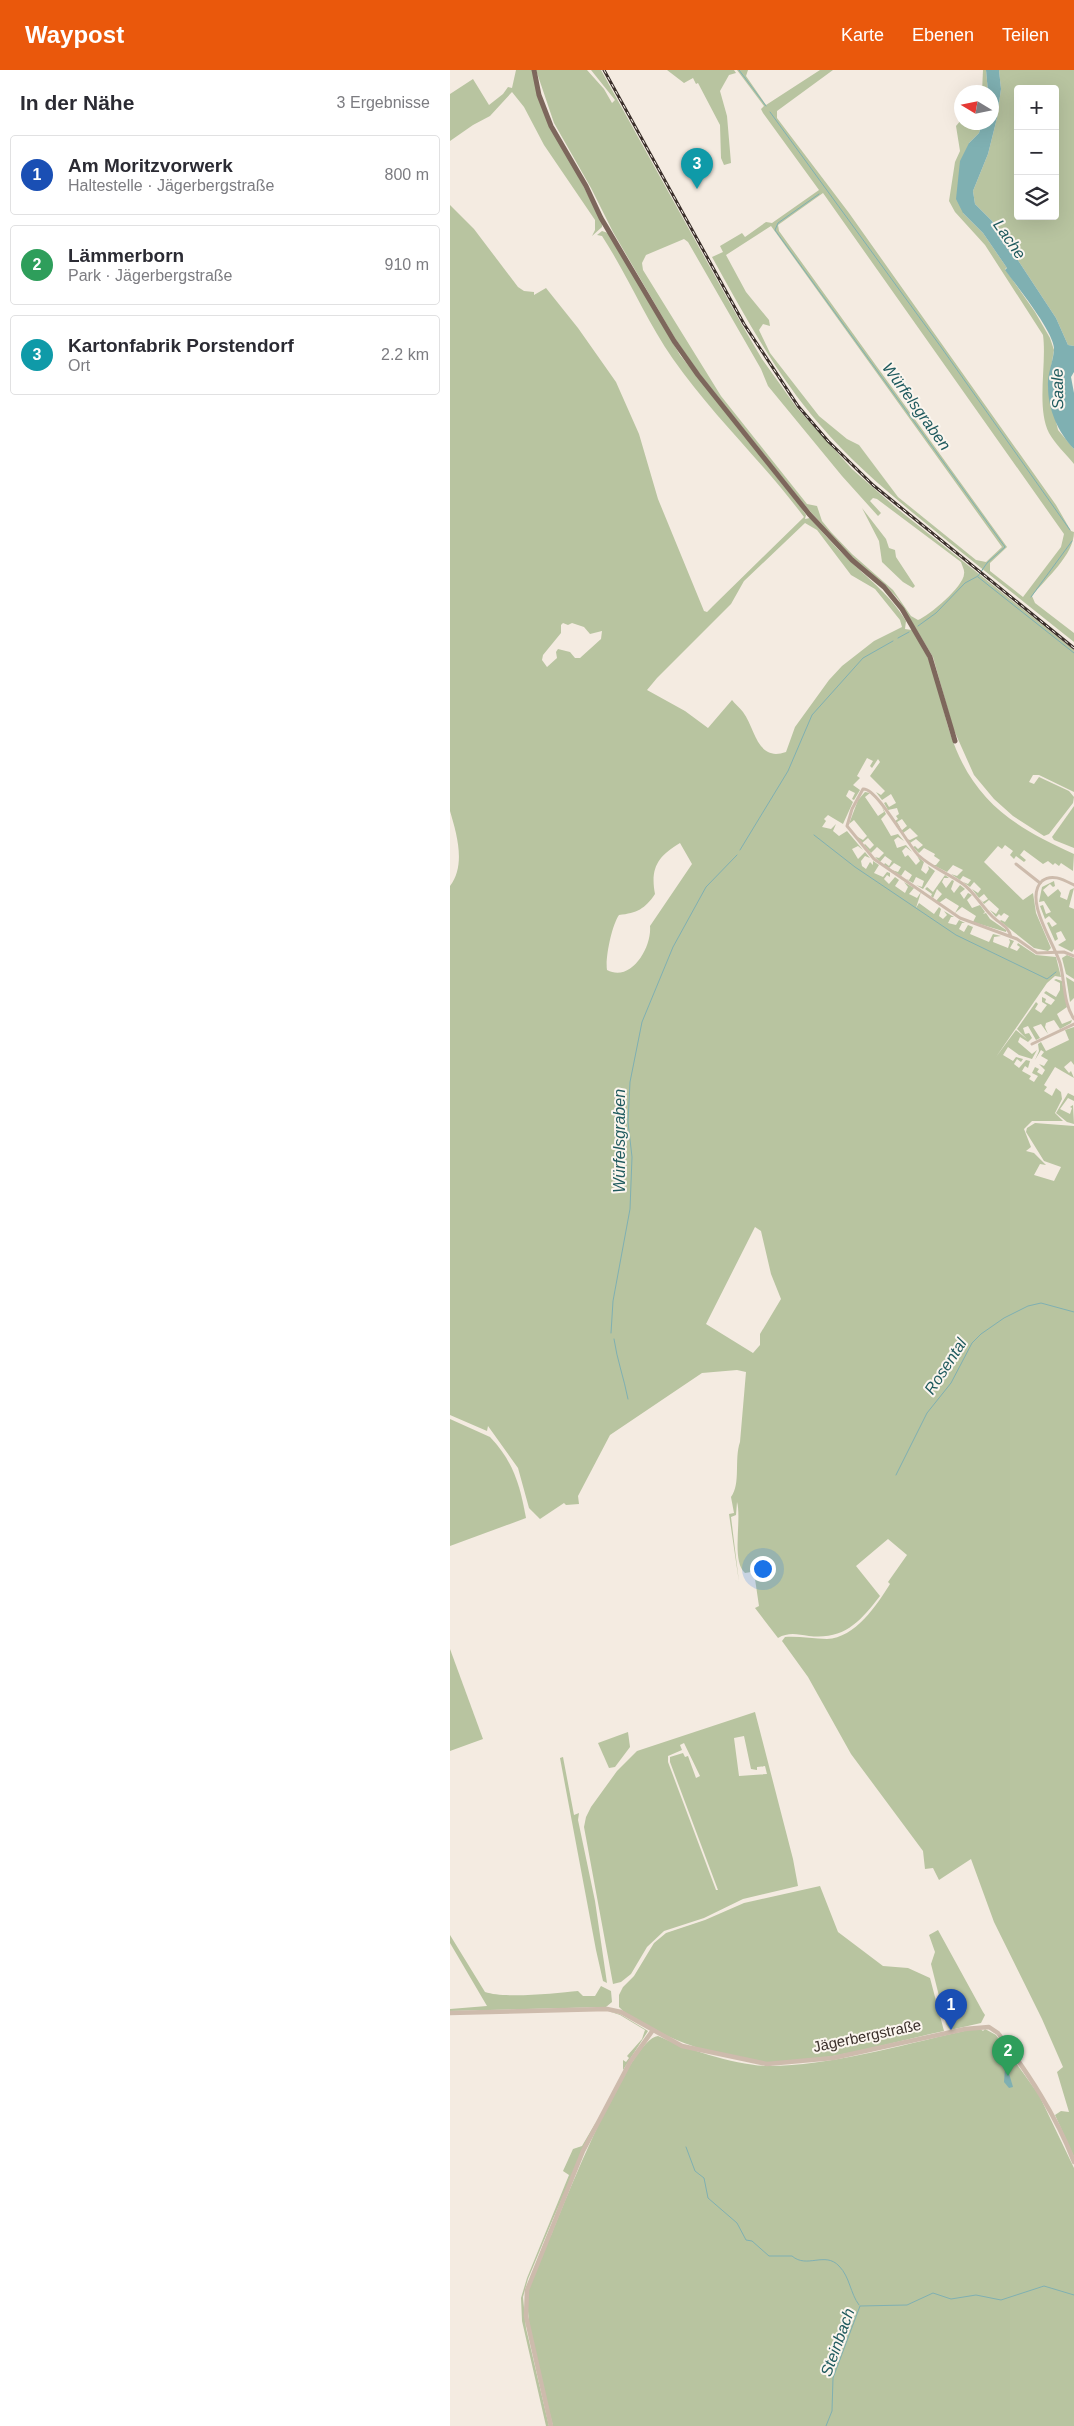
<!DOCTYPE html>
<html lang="de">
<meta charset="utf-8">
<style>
:root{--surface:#fff;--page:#f7f7f7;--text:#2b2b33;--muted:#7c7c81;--line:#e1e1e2;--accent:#ea580c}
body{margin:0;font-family:Arial,sans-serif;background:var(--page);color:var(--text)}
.controls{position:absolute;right:15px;top:15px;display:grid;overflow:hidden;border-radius:5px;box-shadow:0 5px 20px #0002}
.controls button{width:45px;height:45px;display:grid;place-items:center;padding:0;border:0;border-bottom:1px solid var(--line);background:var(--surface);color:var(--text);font:25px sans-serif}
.compass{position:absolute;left:504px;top:15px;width:45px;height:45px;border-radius:50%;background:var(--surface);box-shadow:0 5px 20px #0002;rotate:280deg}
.you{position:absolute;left:312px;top:1498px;width:18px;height:18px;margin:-12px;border:4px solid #fff;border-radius:50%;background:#1a73e8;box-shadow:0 0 0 8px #1a73e833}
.badge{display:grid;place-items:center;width:32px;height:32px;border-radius:50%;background:var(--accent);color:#fff;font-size:16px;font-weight:700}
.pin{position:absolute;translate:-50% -41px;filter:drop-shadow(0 1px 2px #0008)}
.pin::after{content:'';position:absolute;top:26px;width:18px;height:15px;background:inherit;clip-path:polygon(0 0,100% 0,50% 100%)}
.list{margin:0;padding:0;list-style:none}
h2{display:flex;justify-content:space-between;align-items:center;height:65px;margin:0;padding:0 20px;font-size:21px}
h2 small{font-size:16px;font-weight:400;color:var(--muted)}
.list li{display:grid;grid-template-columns:32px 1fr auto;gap:15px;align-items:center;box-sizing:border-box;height:80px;margin:0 10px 10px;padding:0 10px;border:1px solid var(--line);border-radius:5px}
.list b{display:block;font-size:19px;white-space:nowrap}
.list p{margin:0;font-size:16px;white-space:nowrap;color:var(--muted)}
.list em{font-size:16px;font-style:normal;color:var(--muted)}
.icon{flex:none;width:28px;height:28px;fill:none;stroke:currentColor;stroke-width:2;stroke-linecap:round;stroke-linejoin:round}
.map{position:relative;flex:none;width:624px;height:2356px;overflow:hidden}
header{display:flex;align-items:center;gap:30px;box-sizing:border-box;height:70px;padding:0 25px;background:var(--accent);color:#fff}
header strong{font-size:24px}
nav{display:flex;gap:28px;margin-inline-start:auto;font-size:18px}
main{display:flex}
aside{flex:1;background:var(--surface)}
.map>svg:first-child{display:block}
</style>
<header>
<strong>Waypost</strong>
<nav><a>Karte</a><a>Ebenen</a><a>Teilen</a></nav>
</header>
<main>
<aside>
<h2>In der Nähe<small>3 Ergebnisse</small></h2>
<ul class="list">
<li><span class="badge" style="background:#1a4fb4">1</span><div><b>Am Moritzvorwerk</b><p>Haltestelle · Jägerbergstraße</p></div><em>800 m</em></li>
<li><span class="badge" style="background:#2e9e5b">2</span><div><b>Lämmerborn</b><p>Park · Jägerbergstraße</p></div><em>910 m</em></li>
<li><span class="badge" style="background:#0f9aa8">3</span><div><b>Kartonfabrik Porstendorf</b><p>Ort</p></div><em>2.2 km</em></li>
</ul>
</aside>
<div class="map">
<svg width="624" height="2356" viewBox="0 0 624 2356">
<rect width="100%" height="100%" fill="#f4ebe1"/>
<g fill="#b8c4a0" fill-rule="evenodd">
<polygon points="66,0 82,0 91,35 152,152 152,157 142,166 145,160 145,150 94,75 74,37 62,22 40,46 23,55 0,71 0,24 23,9 39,35 53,24 58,17 62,18"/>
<path d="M86 0H137L154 19 162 33 165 30 141 0H151L292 255 312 289 347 338 402 399 444 436 624 580V722L589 705H583L579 712 584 714 589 707 619 721 624 727 623 733 599 764 594 766 563 746 544 729 524 705 503 658 483 587 448 529 435 515 403 488 358 439 250 304 226 270 163 162 141 118 104 53ZM234 169 238 172 311 299 318 316 392 406 428 446 431 443 420 431 423 428 427 429 511 492C512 496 515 500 514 504 514 516 479 546 468 550L461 546 443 520 402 484 381 462 372 451 367 436 357 434 271 326 193 200 192 193 196 185Z"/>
<polygon points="217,0 284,0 286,3 279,5 270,21 277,46 281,93 274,95 271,88 270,55 248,13 246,14 243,8 234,13"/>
<path d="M287 0H298L296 6 316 35 370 0H383L327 41V48L399 143 606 435 621 461 624 462C624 485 596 508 582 526L585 533 624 563V572C583 539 541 506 500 473 454 436 409 400 370 355 326 304 294 245 262 187L273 182 270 176 292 163 295 167 316 152 322 153 369 120 313 43 311 39 314 36ZM373 123 614 464 611 477 573 527 540 501V493L557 477 329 161 328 155ZM321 156 552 477 536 492 526 490 448 427 409 375 397 369 369 346 320 283 309 260 313 254 320 256 319 250 296 222 276 185Z"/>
<polygon points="533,0 536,0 538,22 532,22"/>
<path d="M549 0H624V276L618 275 606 248 542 151 525 134 523 121 538 84 547 48 551 19ZM568 19H605V146H568Z"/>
<path d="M511 50 512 52 532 53 529 63 519 73 513 143 533 163 557 198 555 199 585 242 600 268 604 280 598 316 608 360 624 379V394C616 384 605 374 599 363 586 337 597 294 593 265L535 175 505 142 499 131 505 92 510 81 506 56Z"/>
<path d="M0 135 24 159 68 217 74 221 84 222V225L96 218 128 258 166 312 189 364 208 429 254 541 257 542 263 536 354 447C313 392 262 345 223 289 196 250 178 206 152 166L147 165 152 161 158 163 230 285 347 432 356 445 355 449 360 448C373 463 386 478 400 491 423 513 439 524 456 551L455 559 462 560C467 568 473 577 477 586 488 610 492 638 500 663 522 730 562 756 624 784L623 801 611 793 609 796 605 793 603 795 598 791 593 794 574 780 570 785 576 790 574 792 566 786 564 789 560 785 563 781 555 775 552 779 548 776 534 792 573 830 583 823 586 843 601 878 598 881 584 878 550 851 551 850 555 852 559 846 554 843 551 846 549 844 546 847 540 840 546 844 549 839 539 830 534 834 530 829 533 832 538 829 534 824 529 828 522 819 528 823 531 819 524 812 520 817 513 812 518 814 521 810 513 806 510 810 501 804 507 806 513 800 503 795 497 802 483 795H486L490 790 484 786 485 784 474 778 469 783 463 777 465 776 468 779 473 775 466 769 460 773 457 769 460 770 468 766 460 758 453 763 451 761 457 756 452 749 447 752 450 757 449 758 445 751 448 749 446 746 449 744 447 738 438 740 434 733 436 732 439 737 446 733 441 724 432 730 426 722 431 725 435 721 420 706 430 692 428 689 422 698 420 696 423 691 417 688 407 706 410 708 403 715 410 720 404 730 402 729 405 723 399 720 396 726 403 732 393 754 378 745 374 749 376 751 372 757 381 759 386 754 383 761 389 766 397 761 413 780 408 776 402 779 408 789 415 782 420 788 415 786 411 791 412 796 416 799 420 792 423 795V791L429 795 424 803 433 807 437 802 440 803V807L437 805 434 809 439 814 445 807 449 810 445 816 455 823 458 817 454 812 464 818 459 824 467 828 471 822 466 838 469 833 484 844 489 837 491 839 489 846 493 849 497 845 494 841 504 847H501L498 853 506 855 509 850 515 853H512L509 859 514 862 518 855 523 857 520 864 539 872 543 864 551 866 544 867 543 872 558 878 560 872 559 869 564 871 560 878 567 881 570 877 567 875 568 873 586 885 606 887 611 907 605 906 597 913 546 987 566 960 577 969 567 959 586 932 588 934 585 939 591 943 597 935 592 932V927L596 929 595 932 601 935 605 930 594 923 596 921 606 927 610 920V913L604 910 606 909 612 911 617 937 607 944 612 954 622 950 621 953 610 959 604 950 596 953 595 957 598 964 591 954 583 957 590 968 586 970 578 956 573 958 575 964 579 963 582 968 578 972 570 967 568 972 582 984 587 980 582 989 569 985 558 977 553 985 563 991 566 987 573 989 571 992 567 989 564 994 569 998 576 990 580 991 578 998 575 996 572 1001 581 1006 579 1009 584 1012 588 1006 582 1003 585 997 589 999 587 1002 592 1005 595 1000 589 994 594 996 598 990 591 986 594 982 591 980 585 990 589 981 588 974 591 972 596 981 619 970 615 960 624 957V995L621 991 614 997 619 1003 621 1001 624 1008 605 997 594 1015 597 1017 594 1021 602 1026 606 1018 611 1022 612 1029 605 1043 613 1051H582L574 1059 581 1077 576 1081 584 1083 596 1095 590 1094 584 1105 604 1111 611 1097 594 1091 576 1062 577 1058 585 1053 624 1056V2087L605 2045 611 2041 619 2042 607 2002 613 1997 592 1949 544 1852 521 1789 489 1810 483 1798 475 1799 473 1781 401 1684 358 1607 332 1571 335 1567C349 1566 363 1569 377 1569 405 1568 427 1535 440 1514L438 1512 457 1485 438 1469 406 1496 430 1526C410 1552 394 1570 359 1566 347 1564 338 1562 328 1568L305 1538 309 1536 305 1509 301 1502 295 1503C281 1491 292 1450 287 1432L286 1445 281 1447 289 1512 279 1444 284 1443 281 1427C291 1414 284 1389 290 1372L296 1302 287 1300 252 1303 160 1365 128 1426 129 1434 116 1435 114 1433 90 1449 79 1438 68 1398 38 1356 37 1361 0 1345V816C16 795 7 765 0 741ZM355 453 367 460 401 505 425 519 450 550 452 557 424 571 392 596 379 610 345 657 336 682C307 692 306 660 293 642 290 638 285 634 282 630L258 658 235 641 197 620 207 608 281 534 294 511ZM113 553 118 555 122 553 134 557 140 564 152 561 151 569 130 588H125L120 582 108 579 106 582 107 588 97 597 92 590 93 585 111 563V555ZM230 773 242 794 200 856C202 877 181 913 157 900 155 888 162 855 169 845 187 843 195 839 205 824 200 798 208 786 230 773ZM305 1157 311 1161 321 1204 331 1229 310 1264V1275L303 1283 256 1254Z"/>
<polygon points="412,438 436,469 439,478 445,480 446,487 465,516 463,518 453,512 432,492 429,471"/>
<polygon points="415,722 420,723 415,727 428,746 434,742 432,737 436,744 431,749 441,766 448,764 454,771 448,767 444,770 447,778 456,775 462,782 456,777 452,781 455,787 458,785 466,795 470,791 467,786 474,792 471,800 476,804 479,799 478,796 485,801 473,819 466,815 472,817 474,811 466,807 463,813 456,809 459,810 462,805 455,800 451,806 442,800 448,802 451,797 444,793 439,798 434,795 435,793 439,796 442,791 435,786 430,792 425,787 429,788 434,783 427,777 421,783 414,775 415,774 420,779 424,775 418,768 412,773 406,766 413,770 417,766 404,750 399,754 408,730"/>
<polygon points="624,736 624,778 604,770 602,767"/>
<polygon points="495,805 499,808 494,808 492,812 496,818 502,810 504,811 501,819 504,823 510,815 515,819 510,823 514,829 518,823 522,825 517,830 522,838 530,835 535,842 533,844 536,843 540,849 556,860 556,862 523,852 526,846 512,837 505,843 509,836 496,828 489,833 486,831 492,824 487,819 483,828 481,826 482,824 475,819 477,817 483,822"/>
<polygon points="604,811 605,816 603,817 600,814 593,820 598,827 608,819 611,823 610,827 617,830 620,820 624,818 619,837 624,839 624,879 622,882 608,875 616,870 611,861 606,863 608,869 605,871 597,853 599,852 602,857 607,854 599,846 595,849 590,836 593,835 596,844 601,842 594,831 589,832 592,817"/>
<polygon points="617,885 624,888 624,909 616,904 612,888"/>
<polygon points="616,907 624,912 624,928 620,932"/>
<polygon points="618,1023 624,1026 624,1031 618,1028 610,1039 620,1044 622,1038 620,1037 623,1035 624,1054 617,1052 606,1043"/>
<path d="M0 1349 40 1367C64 1392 70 1416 76 1448L0 1476Z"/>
<polygon points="0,1579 33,1669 0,1681"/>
<path d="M305 1642 343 1789 348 1816 293 1829 254 1848 214 1861 197 1877 181 1904 171 1912 163 1914 134 1757 136 1747 141 1737 167 1701 187 1681ZM294 1666 301 1699 307 1700V1697L315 1696 317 1704 289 1706 284 1668ZM234 1673 250 1706 246 1708 238 1686 235 1687 233 1683 220 1687V1692L268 1820H266L218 1692V1686L232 1680 230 1675Z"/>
<polygon points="178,1662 180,1677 165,1697 159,1698 148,1673"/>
<polygon points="113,1687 124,1745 129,1743 128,1750 145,1831 157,1913 153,1911 146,1880 110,1688"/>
<path d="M370 1816 388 1862 433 1896 458 1898 480 1908 494 1961C437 1973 376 1993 317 1992 286 1991 239 1977 211 1963 198 1956 179 1948 169 1937V1925L173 1917 184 1906 204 1873 216 1863 255 1850 294 1833Z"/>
<polygon points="488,1860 533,1942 535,1945 531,1953 500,1960 496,1954 481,1894 485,1882 479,1865"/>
<path d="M0 1865 35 1922C56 1929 106 1923 128 1921L133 1926H145L151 1916 161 1921 162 1932 156 1937 0 1941V1939L37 1936 0 1873Z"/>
<polygon points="158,1941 170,1944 198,1961 173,2000 173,1990 176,1992 179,1988 177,1986 192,1969 195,1960 170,1945"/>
<path d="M529 1958 533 1961 535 1959 546 1965 589 2025 624 2098V2356H103C94 2316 75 2262 78 2223 80 2203 94 2181 102 2163 115 2132 179 1969 208 1966 236 1979 288 1996 319 1996 385 1996 464 1971 529 1958Z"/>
<polygon points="146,2052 103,2149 78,2209 73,2227 76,2258 99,2356 96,2356 72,2251 71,2228 77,2208 119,2105 113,2101 123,2079 132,2076"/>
</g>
<g fill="#7fb0b2">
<path d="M536 0H549L551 19 547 48 538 84 523 121 525 134 542 151 606 248 618 275 624 276V302L621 307 624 323V379C608 362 598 340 598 316 597 304 604 290 604 278 603 261 566 215 555 200L557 198 533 163 513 143 506 129 510 91 519 73 529 63 532 53 542 52V22H538Z"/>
<polygon points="555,1998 558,2000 563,2017 559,2018 554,2012"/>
</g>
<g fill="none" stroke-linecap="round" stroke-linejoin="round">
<g stroke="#7fb0b2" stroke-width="1">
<polyline points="289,0 316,36"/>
<polyline points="320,42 491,277 620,460"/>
<polyline points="369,124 328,153 325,160 555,477 537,493 528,506 515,513 486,543 468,556"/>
<polyline points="528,507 624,583"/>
<polyline points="581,527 622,471"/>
<polyline points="448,568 459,562"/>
<polyline points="364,765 405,797 506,865 597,909 606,902"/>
<polyline points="290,780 338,701 362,645 413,588 443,571"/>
<polyline points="161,1263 163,1231 180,1139 182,1087 178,1052 180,1012 192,952 223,877 256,817 287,785"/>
<path d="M164 1269C167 1290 174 1308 178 1329"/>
<polyline points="446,1405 477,1343 501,1313 522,1273 531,1264 554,1248 578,1236 591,1233 624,1242"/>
<path d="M236 2077 245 2101 254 2108 258 2128 287 2153 296 2170 302 2171 319 2186H342C357 2199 375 2181 389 2196 400 2207 400 2223 409 2235"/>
<polyline points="376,2356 382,2341 383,2308 410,2236 457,2235 483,2223 501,2229 526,2225 551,2230 594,2216 624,2225"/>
</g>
<g stroke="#cdbbac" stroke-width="3">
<polyline points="566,794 590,813"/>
<path d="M624 815C614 810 602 803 592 811 573 829 604 873 610 893 615 911 613 933 624 949"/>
<path d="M561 867C559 856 548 853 541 845 531 835 524 822 513 814 498 803 482 798 468 785 456 772 426 717 413 719L402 739 397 756 424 789 510 848 567 869 587 883 614 882 624 886"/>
<polyline points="582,974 624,954"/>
</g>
<g stroke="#cdbbac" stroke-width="4.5">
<path d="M0 1943 157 1939 171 1942 232 1976 317 1994 383 1988 515 1959 539 1957 548 1963C578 2003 606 2045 624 2092"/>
<polyline points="101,2356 76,2246 77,2220 133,2081 180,1992 203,1960"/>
</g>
<polyline stroke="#7d675c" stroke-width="5" points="84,0 89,25 101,56 136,116 151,148 224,271 248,305 359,444 402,490 434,517 452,539 480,587 505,671"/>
<defs>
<polyline id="rail" points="154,0 294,254 348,336 378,371 423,415 624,578"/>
</defs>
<use href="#rail" stroke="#3b302b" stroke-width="3"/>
<use href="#rail" stroke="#fbf5ee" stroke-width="1" stroke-dasharray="4" stroke-linecap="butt"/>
</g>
<g text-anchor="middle" stroke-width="4" stroke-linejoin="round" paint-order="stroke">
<g font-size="15" fill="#3b302b" stroke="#fbf5ee">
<text transform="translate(417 1966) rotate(-12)" y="5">Jägerbergstraße</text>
</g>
<g font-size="16" font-style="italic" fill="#1f5a5e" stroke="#fbf5ee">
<text transform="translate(560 169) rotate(55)" y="6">Lache</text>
<text transform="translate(607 319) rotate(-91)" y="6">Saale</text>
<text transform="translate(467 336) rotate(54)" y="6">Würfelsgraben</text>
<text transform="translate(169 1071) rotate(-90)" y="6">Würfelsgraben</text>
<text transform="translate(495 1296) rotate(-57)" y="6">Rosental</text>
<text transform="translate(387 2272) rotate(-70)" y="6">Steinbach</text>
</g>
</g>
</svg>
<div class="controls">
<button>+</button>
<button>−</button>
<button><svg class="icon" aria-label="layers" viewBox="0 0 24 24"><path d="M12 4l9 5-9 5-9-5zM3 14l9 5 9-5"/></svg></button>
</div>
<svg class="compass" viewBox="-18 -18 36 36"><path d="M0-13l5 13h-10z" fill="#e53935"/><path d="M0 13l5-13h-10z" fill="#7c7c81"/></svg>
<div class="you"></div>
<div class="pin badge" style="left:501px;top:1960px;background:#1a4fb4">1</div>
<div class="pin badge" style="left:558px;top:2006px;background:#2e9e5b">2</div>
<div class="pin badge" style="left:247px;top:119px;background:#0f9aa8">3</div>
</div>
</main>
